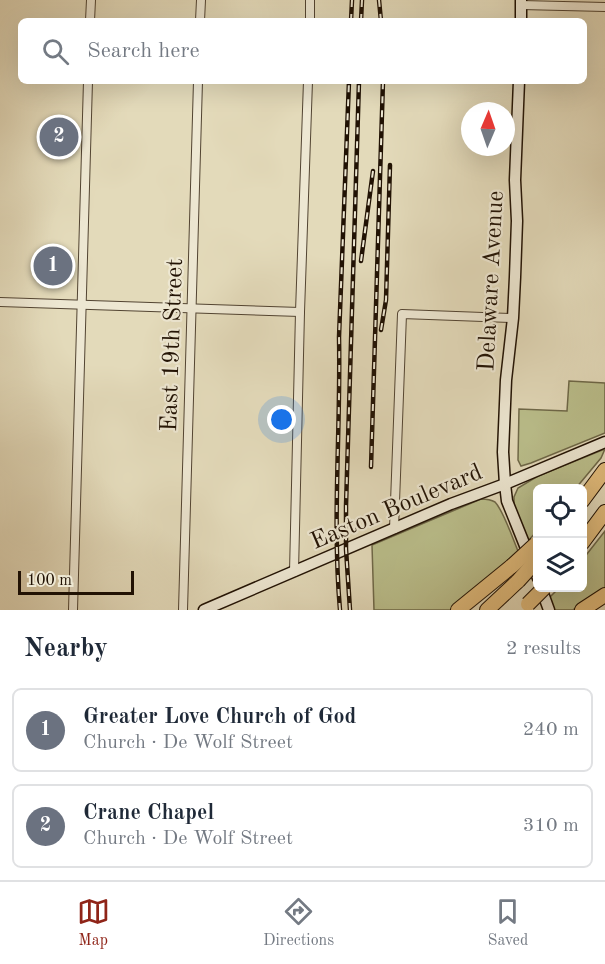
<!DOCTYPE html>
<meta charset="utf-8">
<style>
:root{--surface:#fff;--page:#f6f6f7;--text:#1f2937;--muted:#747a83;--line:#e0e1e3;--accent:#8f2418}
body{margin:0;font-family:"Old Standard TT",serif;background:var(--page);color:var(--text)}
.controls{position:absolute;right:18px;bottom:18px;display:grid;overflow:hidden;border-radius:9px;box-shadow:0 6px 24px #0002}
.controls button{width:54px;height:54px;display:grid;place-items:center;padding:0;border:0;border-bottom:2px solid var(--line);background:var(--surface);color:var(--text);font:30px sans-serif}
.compass{position:absolute;left:461px;top:102px;width:54px;height:54px;border-radius:50%;background:var(--surface);box-shadow:0 6px 24px #0002;rotate:2deg}
.scale{position:absolute;left:18px;bottom:15px;width:116px;box-sizing:border-box;padding-left:6px;border:3px solid #211204;border-top:0;font-size:16px;line-height:21px;white-space:nowrap;color:#211204;-webkit-text-stroke:4px #ede7d2;paint-order:stroke}
.you{position:absolute;left:282px;top:420px;width:21px;height:21px;margin:-15px;border:4px solid #fff;border-radius:50%;background:#1a73e8;box-shadow:0 0 0 9px #1a73e833}
.badge{display:grid;place-items:center;width:39px;height:39px;border-radius:50%;background:var(--accent);color:#fff;font-size:20px;font-weight:700}
.pin{position:absolute;translate:-50% -50%;border:3px solid #fff;box-shadow:0 2px 6px #0006}
.list{margin:0;padding:0;list-style:none}
h2{display:flex;justify-content:space-between;align-items:center;height:78px;margin:0;padding:0 24px;font-size:26px}
h2 small{font-size:20px;font-weight:400;color:var(--muted)}
.list li{display:grid;grid-template-columns:39px 1fr auto;gap:18px;align-items:center;box-sizing:border-box;height:84px;margin:0 12px 12px;padding:0 12px;border:2px solid var(--line);border-radius:9px}
.list b{display:block;font-size:22px;white-space:nowrap}
.list p{margin:0;font-size:20px;white-space:nowrap;color:var(--muted)}
.list em{font-size:20px;font-style:normal;color:var(--muted)}
.icon{flex:none;width:33px;height:33px;fill:none;stroke:currentColor;stroke-width:2;stroke-linecap:round;stroke-linejoin:round}
.map{position:relative;flex:none;width:605px;height:610px;overflow:hidden}
.search{position:absolute;background:var(--surface);box-shadow:0 6px 24px #0002;left:18px;right:18px;top:18px;height:66px;display:flex;align-items:center;gap:15px;box-sizing:border-box;padding:0 21px;border-radius:9px;color:var(--muted);font-size:22px}
.sheet{height:270px;background:var(--surface)}
nav{display:flex;justify-content:space-around;align-items:center;box-sizing:border-box;height:84px;border-top:2px solid var(--line);background:var(--surface);font-size:16px;color:var(--muted)}
nav a{display:grid;justify-items:center;gap:3px}
nav .on{color:var(--accent)}
.map>svg:first-child{display:block}
</style>
<div class="map">
<svg width="605" height="610" viewBox="0 0 605 610">
<rect width="100%" height="100%" fill="#e3daba"/>
<filter id="stains"><feTurbulence type="fractalNoise" baseFrequency=".00333" numOctaves="4"/><feColorMatrix values="0 0 0 0 .2 0 0 0 0 .09 0 0 0 0 .02 0 0 0 .5 -.17"/></filter>
<radialGradient id="worn" r=".72"><stop offset=".6" stop-color="#630" stop-opacity="0"/><stop offset="1" stop-color="#630" stop-opacity=".3"/></radialGradient>
<g fill="#babe8b" stroke="#6e6848" stroke-width="1.5">
<polygon points="569,381 605,383 605,433 531,463 521,466 518,460 519,409 567,411"/>
<polygon points="605,449 601,458 576,488 538,488 537,531 528,541 514,505 514,497 518,488 538,476"/>
<path d="M481 499C486 499 490 499 495 502 503 510 513 539 518 551L476 589 450 610H374L372 545Z"/>
<polygon points="605,531 605,589 573,610 553,610 548,599 559,588 582,588 583,559"/>
</g>
<g fill="none" stroke-linecap="round" stroke-linejoin="round">
<defs>
<g id="street">
<polyline points="521,5 605,7"/>
<polyline points="90,21 91,0"/>
<polyline points="200,21 201,0"/>
<polyline points="310,21 310,0"/>
<polyline points="0,302 300,312"/>
<polyline points="394,529 402,314 513,318"/>
<polyline points="294,572 300,312 308,81"/>
<polyline points="73,610 88,81"/>
<polyline points="183,610 198,81"/>
</g>
<g id="secondary">
<polyline points="521,21 521,0"/>
<polyline points="519,81 515,180 517,221 515,277 513,318 506,380 503,452 505,484 507,501 538,578"/>
<polyline points="541,588 549,610"/>
<polyline points="204,610 451,504 505,484 605,442"/>
</g>
<g id="highway">
<polyline points="582,501 605,470"/>
<polyline points="582,543 605,512"/>
<polyline points="458,610 512,566"/>
<polyline points="487,610 518,581"/>
<polyline points="582,610 605,595"/>
</g>
</defs>
<use href="#street" stroke="#524432" stroke-width="10"/>
<use href="#secondary" stroke="#211204" stroke-width="13"/>
<use href="#highway" stroke="#211204" stroke-width="16"/>
<use href="#street" stroke="#ede7d2" stroke-width="8"/>
<use href="#secondary" stroke="#ede7d2" stroke-width="10"/>
<use href="#highway" stroke="#e2bd7d" stroke-width="14"/>
<defs>
<g id="rail">
<polyline points="379,0 381,21"/>
<polyline points="351,21 352,0"/>
<polyline points="361,21 362,0"/>
<polyline points="361,261 373,171"/>
<polyline points="381,330 386,300 390,165"/>
<polyline points="371,467 383,81"/>
<path d="M340 610C332 518 341 428 339 337L349 81"/>
<polyline points="350,610 346,549 346,506 359,81"/>
</g>
</defs>
<use href="#rail" stroke="#211204" stroke-width="4.5"/>
<use href="#rail" stroke="#ede7d2" stroke-width="2" stroke-dasharray="7" stroke-linecap="butt"/>
<defs>
<g id="highway-bridge">
<polyline points="512,566 536,544"/>
<polyline points="518,581 538,559"/>
<polyline points="528,604 544,588"/>
</g>
</defs>
<use href="#highway-bridge" stroke="#211204" stroke-width="16" stroke-linecap="butt"/>
<use href="#highway-bridge" stroke="#e2bd7d" stroke-width="14"/>
</g>
<g text-anchor="middle" stroke-width="4.5" stroke-linejoin="round" paint-order="stroke">
<g font-size="24" fill="#211204" stroke="#ede7d2">
<text transform="translate(490 281) rotate(-87)" y="8">Delaware Avenue</text>
<text transform="translate(171 345) rotate(-88)" y="8">East 19th Street</text>
<text transform="translate(396 506) rotate(-23)" y="8">Easton Boulevard</text>
</g>
</g>
<rect width="100%" height="100%" filter="url(#stains)"/>
<rect width="100%" height="100%" fill="url(#worn)"/>
</svg>
<div class="controls">
<button><svg class="icon" aria-label="locate" viewBox="0 0 24 24"><circle cx="12" cy="12" r="6"/><path d="M12 2v4M12 18v4M2 12h4M18 12h4"/></svg></button>
<button><svg class="icon" aria-label="layers" viewBox="0 0 24 24"><path d="M12 4l9 5-9 5-9-5zM3 14l9 5 9-5"/></svg></button>
</div>
<svg class="compass" viewBox="-18 -18 36 36"><path d="M0-13l5 13h-10z" fill="#e53935"/><path d="M0 13l5-13h-10z" fill="#747a83"/></svg>
<div class="scale">100 m</div>
<div class="you"></div>
<div class="pin badge" style="left:53px;top:266px;background:#6b7280">1</div>
<div class="pin badge" style="left:59px;top:137px;background:#6b7280">2</div>
<div class="search"><svg class="icon" aria-label="search" viewBox="0 0 24 24"><circle cx="10" cy="10" r="6"/><path d="M15 15l6 6"/></svg>Search here</div>
</div>
<section class="sheet">
<h2>Nearby<small>2 results</small></h2>
<ul class="list">
<li><span class="badge" style="background:#6b7280">1</span><div><b>Greater Love Church of God</b><p>Church · De Wolf Street</p></div><em>240 m</em></li>
<li><span class="badge" style="background:#6b7280">2</span><div><b>Crane Chapel</b><p>Church · De Wolf Street</p></div><em>310 m</em></li>
</ul>
</section>
<nav>
<a class="on"><svg class="icon" aria-label="map" viewBox="0 0 24 24"><path d="M3 6l6-2 6 2 6-2v14l-6 2-6-2-6 2zM9 4v14M15 6v14"/></svg>Map</a>
<a><svg class="icon" aria-label="directions" viewBox="0 0 24 24"><path d="M12 3l9 9-9 9-9-9zM9 14v-3h6M13 9l2 2-2 2"/></svg>Directions</a>
<a><svg class="icon" aria-label="saved" viewBox="0 0 24 24"><path d="M7 4h10v16l-5-4-5 4z"/></svg>Saved</a>
</nav>
